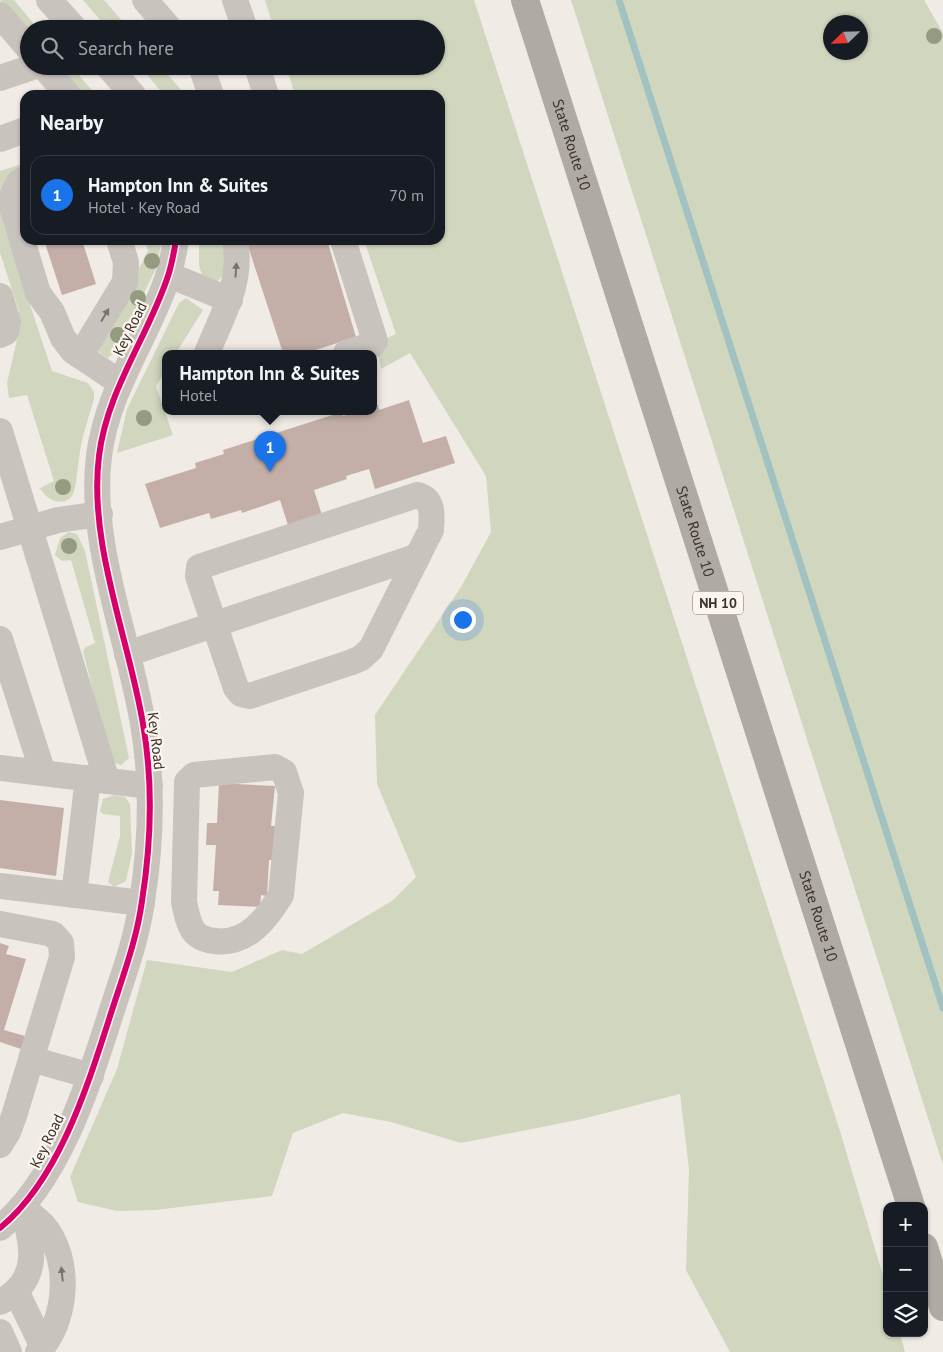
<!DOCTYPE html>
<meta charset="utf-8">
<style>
:root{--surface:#171b24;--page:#20242c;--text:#f1f3f6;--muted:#9ea1a6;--line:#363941;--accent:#1a73e8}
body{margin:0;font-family:"PT Sans",sans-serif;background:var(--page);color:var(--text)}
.controls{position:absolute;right:15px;bottom:15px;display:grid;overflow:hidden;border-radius:10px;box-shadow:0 1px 4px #0004}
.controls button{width:45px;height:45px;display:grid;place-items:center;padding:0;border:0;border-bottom:1px solid var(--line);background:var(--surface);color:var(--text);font:25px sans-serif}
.compass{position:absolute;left:823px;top:15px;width:45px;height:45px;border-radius:50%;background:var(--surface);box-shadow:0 1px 4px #0004;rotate:247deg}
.you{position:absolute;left:462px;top:619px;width:18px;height:18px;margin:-12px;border:4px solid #fff;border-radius:50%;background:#1a73e8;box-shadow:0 0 0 8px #1a73e833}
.badge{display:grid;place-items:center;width:32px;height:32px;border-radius:50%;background:var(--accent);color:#fff;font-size:16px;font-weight:700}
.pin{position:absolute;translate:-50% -41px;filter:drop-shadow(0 1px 2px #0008)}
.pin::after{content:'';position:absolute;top:26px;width:18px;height:15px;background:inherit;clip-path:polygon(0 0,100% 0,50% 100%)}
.popup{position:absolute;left:162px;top:350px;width:215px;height:65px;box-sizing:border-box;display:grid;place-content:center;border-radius:10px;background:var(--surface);filter:drop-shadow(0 1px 4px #0005);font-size:16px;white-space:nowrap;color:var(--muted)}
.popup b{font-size:19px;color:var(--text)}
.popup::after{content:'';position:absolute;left:50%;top:100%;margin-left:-10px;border:10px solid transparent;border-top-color:var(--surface)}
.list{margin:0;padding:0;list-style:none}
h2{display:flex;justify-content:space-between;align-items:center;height:65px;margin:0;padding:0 20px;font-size:21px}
h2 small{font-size:16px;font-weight:400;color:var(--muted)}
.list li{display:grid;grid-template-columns:32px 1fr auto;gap:15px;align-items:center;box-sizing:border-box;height:80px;margin:0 10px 10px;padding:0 10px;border:1px solid var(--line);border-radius:15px}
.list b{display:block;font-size:19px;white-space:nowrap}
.list p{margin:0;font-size:16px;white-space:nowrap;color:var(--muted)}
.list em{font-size:16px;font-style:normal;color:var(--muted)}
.icon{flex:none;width:28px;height:28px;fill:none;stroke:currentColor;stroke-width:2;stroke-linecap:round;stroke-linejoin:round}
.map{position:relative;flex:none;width:943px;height:1352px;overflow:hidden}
.search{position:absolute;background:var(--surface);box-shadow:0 1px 4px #0004;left:20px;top:20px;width:425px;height:55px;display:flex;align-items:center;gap:12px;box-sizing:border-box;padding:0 18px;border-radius:28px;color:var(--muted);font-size:19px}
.panel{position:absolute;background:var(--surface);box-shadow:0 1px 4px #0004;left:20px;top:90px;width:425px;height:155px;border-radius:15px}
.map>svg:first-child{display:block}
</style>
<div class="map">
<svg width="943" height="1352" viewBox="0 0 943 1352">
<rect width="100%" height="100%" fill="#f0ebe5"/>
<g fill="#d1d6bf" fill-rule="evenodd">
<polygon points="0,0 14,0 38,29 29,29 29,36"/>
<polygon points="83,0 104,0 129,29 108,29"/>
<polygon points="265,0 474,0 840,1131 887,1289 887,1333 900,1333 905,1352 730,1352 686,1270 689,1169 680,1094 582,1119 461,1143 391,1122 343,1113 293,1133 272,1196 155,1210 117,1211 78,1202 70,1177 117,1069 147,960 232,972 282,950 302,954 392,901 416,877 377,784 375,715 461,587 491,532 486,476 410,353 381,369 378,352 387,338 396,334 364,240 440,240 440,95 295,95 286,66 436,66 436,29 274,29"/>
<path d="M571 0H924L943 33V1165ZM830 22H860V52H830Z"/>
<polygon points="55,66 71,66 96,95 79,95"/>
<polygon points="140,66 161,66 185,95 164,95"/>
<path d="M25 163V171L3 223 52 371 88 383 94 392V399C89 416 83 434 80 451 78 461 77 486 73 494 64 509 46 500 40 488L54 481 27 395 9 398 7 383 19 331V311L0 253V171Z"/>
<polygon points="145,240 162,240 156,268 116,352 107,358 99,352 98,348 148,251"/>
<path d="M199 240H226C226 253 229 273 217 281L202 275 199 265Z"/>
<polygon points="186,298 203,310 176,353 166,353 166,370 156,386 173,435 117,453 127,409 179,303"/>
<polygon points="69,532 77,534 85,551 129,758 121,765 111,762 83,651 86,647 95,643 71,560 62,561 55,555 60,538"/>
<polygon points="114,795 125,797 130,804 132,853 126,881 114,887 108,882 120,836 120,816 103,814 100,811 103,799"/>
</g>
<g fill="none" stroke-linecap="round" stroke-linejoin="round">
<polyline stroke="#a1c2c1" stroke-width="7" points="619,0 943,1008"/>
</g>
<g fill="#c3afa7">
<polygon points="44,240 82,240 96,284 62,295"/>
<polygon points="246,240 327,240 356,337 306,353 283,353"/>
<polygon points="409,400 423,443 446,436 455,463 375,489 369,469 346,476 347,479 314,490 329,537 295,547 280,500 242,513 241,510 211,519 209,513 160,528 145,484 196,468 195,463 224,454 223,450 342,412 343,416 359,411 374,411 374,406 378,405 379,410"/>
<polygon points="219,783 275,786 271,826 276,826 274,860 269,860 267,896 261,895 260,907 218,905 219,891 213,891 216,845 206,845 207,823 217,823"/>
<polygon points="0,800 64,808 56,876 0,868"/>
<polygon points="0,943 9,946 6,954 26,959 4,1030 25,1036 21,1049 0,1042"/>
</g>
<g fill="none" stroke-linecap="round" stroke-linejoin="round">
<g stroke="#c9c3be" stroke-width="26">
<polyline points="49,0 75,29"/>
<polyline points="145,0 170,29"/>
<polyline points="235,0 245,29"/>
<polyline points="0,15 29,49"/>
<polyline points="43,66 68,95"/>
<polyline points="108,66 133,95"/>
<polyline points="201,66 211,95"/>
<polyline points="257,66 266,95"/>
<polyline points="0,78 36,66"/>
<polyline points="0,139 25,130"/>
<polyline points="25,179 19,182 10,200 38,293 52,312 63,338 73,351 119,382"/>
<polyline points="343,240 375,341 372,345 346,353"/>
<polyline points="169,275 230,300"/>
<polyline points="0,296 8,322 6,332 0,335"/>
<path d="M207 353C222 316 243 282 235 240"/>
<polyline points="80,356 125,282 126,262 119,240"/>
<polyline points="0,431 107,781"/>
<path d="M417 495C434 499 432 515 431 530L371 649 361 658 352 662 250 696 241 694 236 688 198 576 199 567Z"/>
<polyline points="0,537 58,520 100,514"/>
<polyline points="0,639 43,773"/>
<polyline points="127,654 418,556"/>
<path d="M275 767 284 772 291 793 281 895C266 920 246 945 215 941 190 938 189 924 184 902L187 782 194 775Z"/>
<polyline points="0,768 150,786"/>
<polyline points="0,886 142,903"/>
<polyline points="74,895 88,778"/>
<polyline points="0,924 53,934 61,943 62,957 14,1116 8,1132 0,1145"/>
<polyline points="31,1059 91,1076"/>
<path d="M22 1207C29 1213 37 1219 43 1225 72 1258 68 1321 38 1352"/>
<path d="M0 1228C61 1178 89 1081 113 1007 124 973 137 938 142 901 151 844 153 781 143 724 129 639 88 543 99 456 107 390 148 337 168 276 172 264 174 252 176 240"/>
<polyline points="16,1291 43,1347"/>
<path d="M0 1302C41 1281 34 1245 22 1208"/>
<polyline points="0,1332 9,1352"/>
</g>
<g stroke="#afaaa4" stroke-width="28">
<path id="s1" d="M525 0 911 1206"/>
<polyline points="924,1247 943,1307"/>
</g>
<defs>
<path id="cycleway" d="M0 1228C61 1178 89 1081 113 1007 124 973 137 938 142 901 151 844 153 781 143 724 129 639 88 543 99 456 107 390 148 337 168 276 172 264 174 252 176 240"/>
</defs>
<use href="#cycleway" stroke="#fbf5ee" stroke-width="9"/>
<use href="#cycleway" stroke="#d6006c" stroke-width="6"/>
</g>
<g fill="#959b80">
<circle cx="934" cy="36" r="8"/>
<circle cx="152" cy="261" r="8"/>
<circle cx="138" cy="298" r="8"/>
<circle cx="118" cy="335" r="8"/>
<circle cx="144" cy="418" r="8"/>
<circle cx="63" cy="487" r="8"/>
<circle cx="69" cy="546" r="8"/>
</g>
<defs><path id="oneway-solid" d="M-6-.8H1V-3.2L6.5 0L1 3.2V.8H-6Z" transform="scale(1.25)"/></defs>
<g fill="#7b726d">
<use href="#oneway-solid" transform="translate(236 270) rotate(-86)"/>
<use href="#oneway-solid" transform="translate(105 315) rotate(-59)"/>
<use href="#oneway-solid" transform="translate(62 1274) rotate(-96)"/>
</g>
<g text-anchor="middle" stroke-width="4.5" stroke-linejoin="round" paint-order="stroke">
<rect fill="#fbf5ee" stroke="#756b66" stroke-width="1" x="693" y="591.5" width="50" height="23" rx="4"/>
<g font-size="14" font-weight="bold" fill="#3b302b">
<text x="718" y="608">NH 10</text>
</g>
<g font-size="15" fill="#3b302b" stroke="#fbf5ee">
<text dy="5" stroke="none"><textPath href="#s1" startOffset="152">State Route 10</textPath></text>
<text transform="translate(130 329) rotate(-64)" y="5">Key Road</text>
<text dy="5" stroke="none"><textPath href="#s1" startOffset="558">State Route 10</textPath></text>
<text transform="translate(156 741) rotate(83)" y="5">Key Road</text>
<text dy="5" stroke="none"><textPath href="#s1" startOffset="962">State Route 10</textPath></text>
<text transform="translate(47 1141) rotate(-64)" y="5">Key Road</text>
</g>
</g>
</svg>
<div class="controls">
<button>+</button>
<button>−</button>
<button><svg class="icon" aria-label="layers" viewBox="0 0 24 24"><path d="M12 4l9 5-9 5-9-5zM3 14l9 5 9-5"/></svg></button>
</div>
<svg class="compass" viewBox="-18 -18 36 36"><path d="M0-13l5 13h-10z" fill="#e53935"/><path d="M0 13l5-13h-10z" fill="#9ea1a6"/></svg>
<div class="you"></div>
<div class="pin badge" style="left:270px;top:472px">1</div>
<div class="popup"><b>Hampton Inn &amp; Suites</b>Hotel</div>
<div class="search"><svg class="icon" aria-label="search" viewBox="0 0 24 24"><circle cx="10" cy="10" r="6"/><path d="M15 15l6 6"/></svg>Search here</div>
<section class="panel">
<h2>Nearby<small></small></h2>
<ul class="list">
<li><span class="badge">1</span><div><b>Hampton Inn &amp; Suites</b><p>Hotel · Key Road</p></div><em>70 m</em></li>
</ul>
</section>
</div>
